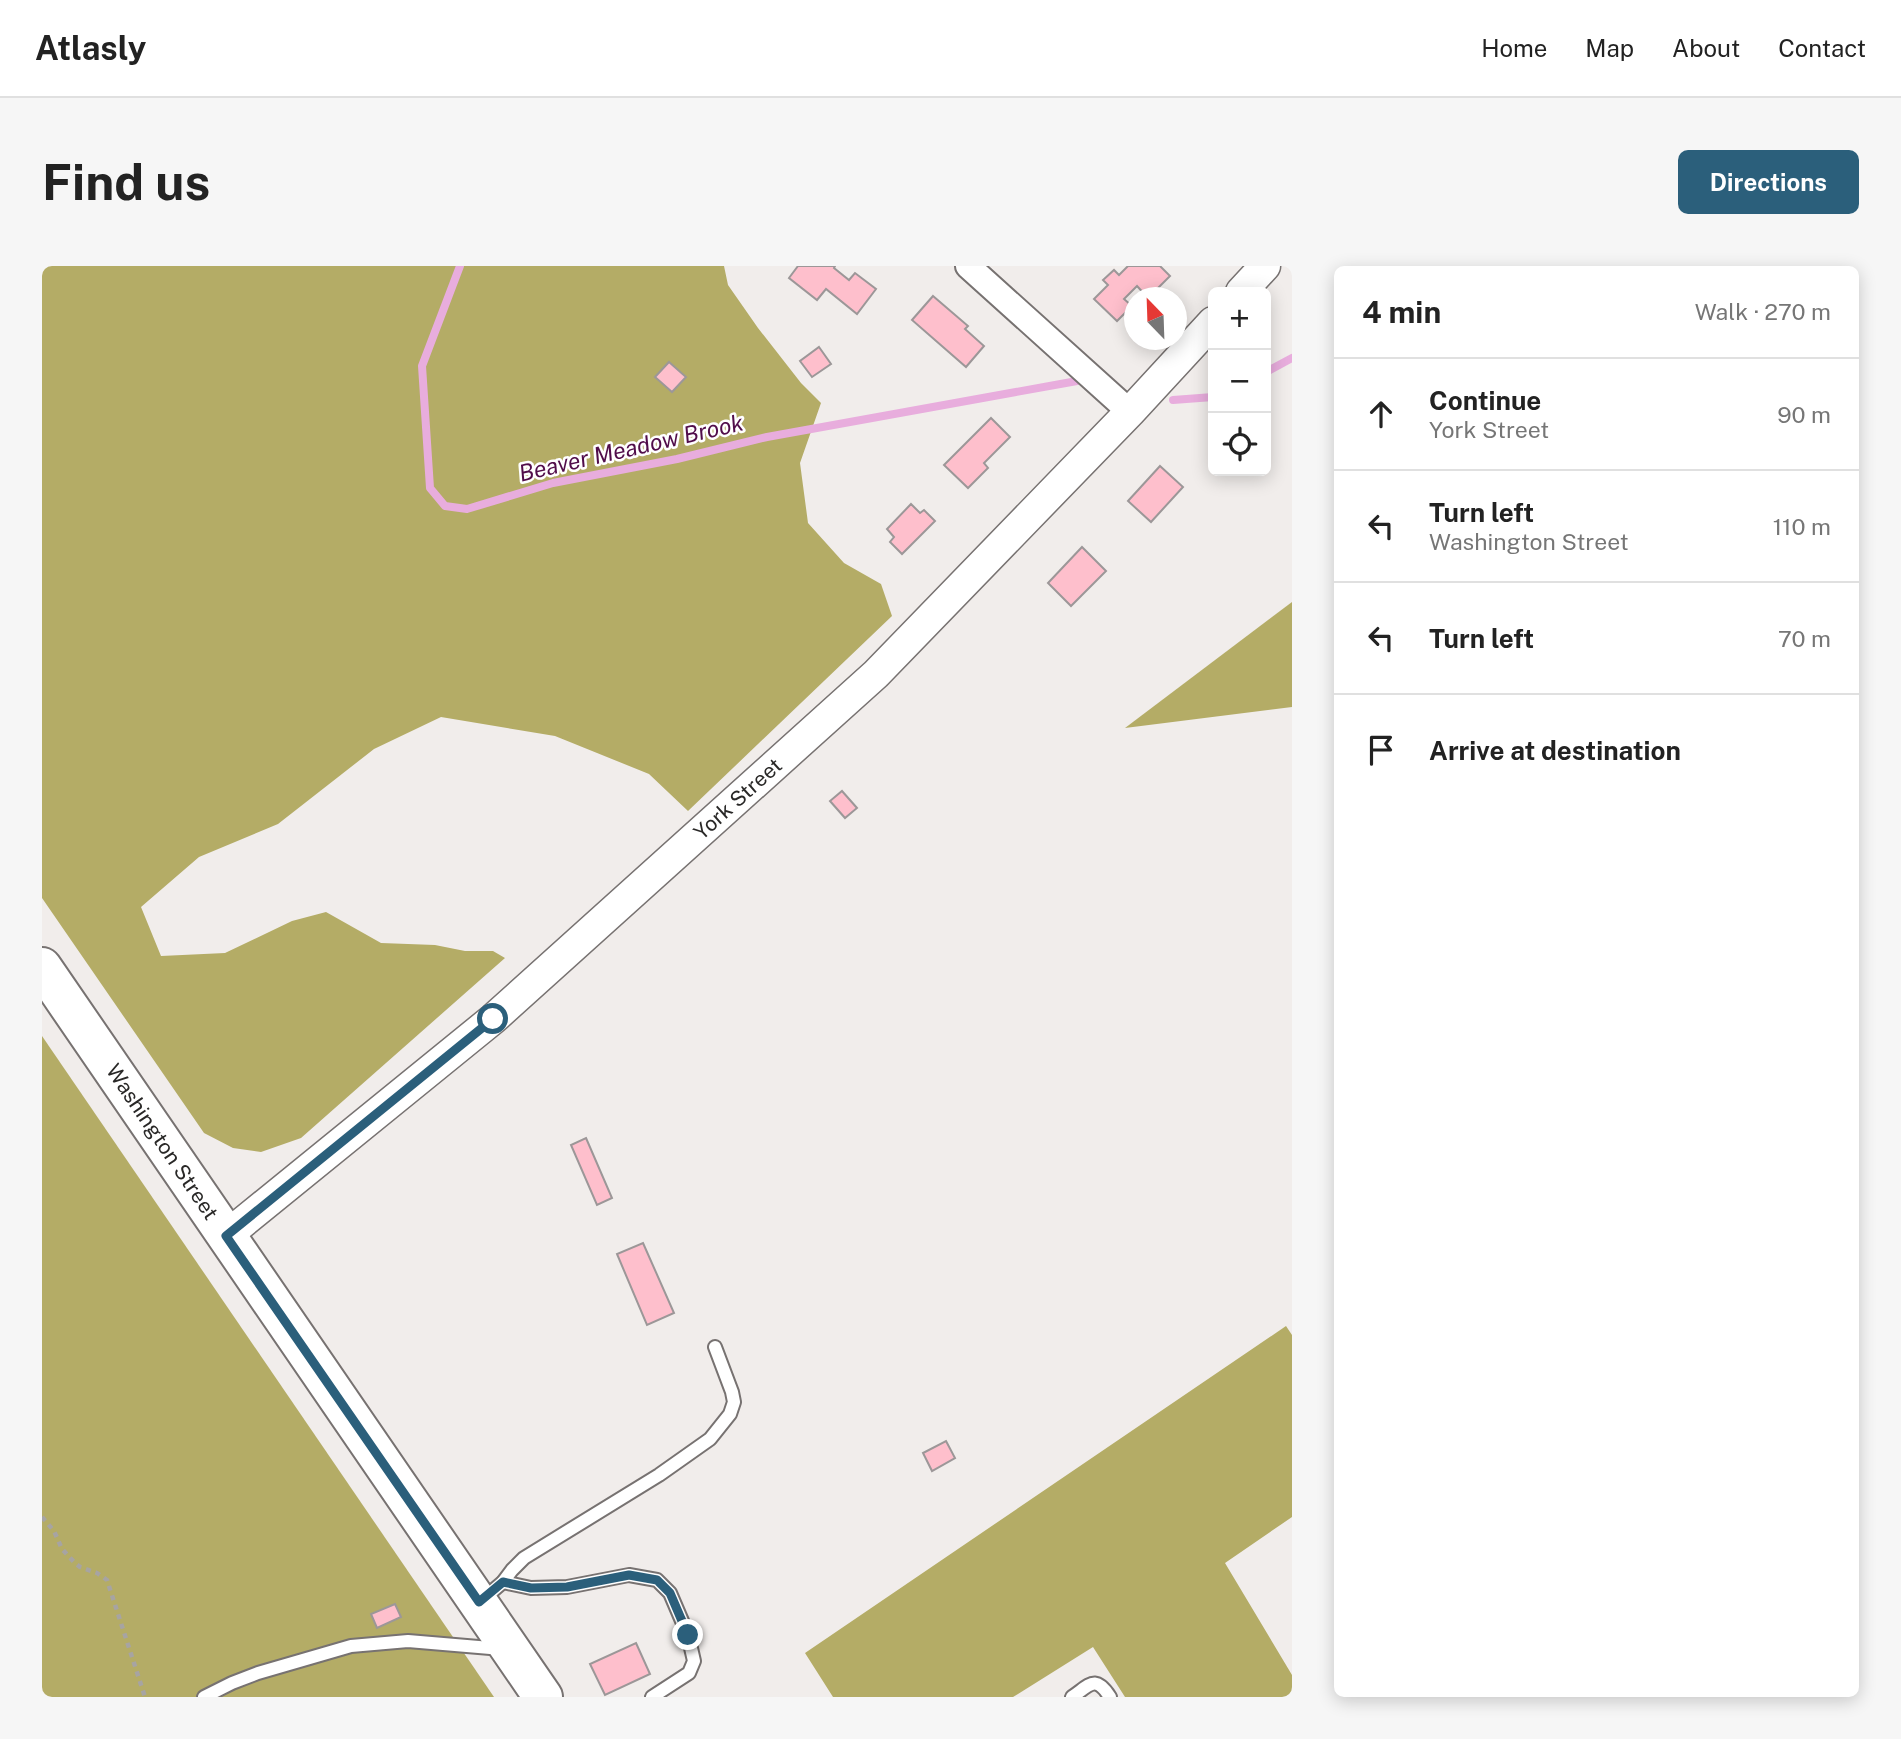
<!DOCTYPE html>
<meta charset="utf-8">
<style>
:root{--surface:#fff;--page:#f6f6f6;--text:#222;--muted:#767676;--line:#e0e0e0;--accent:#2b5f7b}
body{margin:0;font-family:"Public Sans",sans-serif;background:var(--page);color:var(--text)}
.controls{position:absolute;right:21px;top:21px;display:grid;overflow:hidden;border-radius:10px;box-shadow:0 4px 18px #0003}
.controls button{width:63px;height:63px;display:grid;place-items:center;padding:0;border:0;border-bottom:2px solid var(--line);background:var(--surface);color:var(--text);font:35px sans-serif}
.compass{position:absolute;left:1082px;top:21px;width:63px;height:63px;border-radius:50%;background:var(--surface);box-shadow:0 4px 18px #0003;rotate:337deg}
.stop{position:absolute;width:21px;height:21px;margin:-16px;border:5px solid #2b5f7b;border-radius:50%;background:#fff}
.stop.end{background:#2b5f7b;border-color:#fff;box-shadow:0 2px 7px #0008}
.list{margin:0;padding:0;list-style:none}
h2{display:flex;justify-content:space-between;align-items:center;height:91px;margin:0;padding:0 28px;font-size:30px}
h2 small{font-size:23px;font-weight:400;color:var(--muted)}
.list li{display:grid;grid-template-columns:46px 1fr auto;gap:21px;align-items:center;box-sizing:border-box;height:112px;padding:0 28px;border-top:2px solid var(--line)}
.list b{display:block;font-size:26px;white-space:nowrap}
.list p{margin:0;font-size:23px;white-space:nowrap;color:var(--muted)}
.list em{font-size:23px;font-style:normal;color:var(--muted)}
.icon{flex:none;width:38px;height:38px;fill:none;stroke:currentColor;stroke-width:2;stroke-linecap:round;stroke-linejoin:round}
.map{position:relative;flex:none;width:1250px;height:1431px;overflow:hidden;border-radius:10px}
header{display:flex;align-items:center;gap:42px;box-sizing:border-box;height:98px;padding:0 35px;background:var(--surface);border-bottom:2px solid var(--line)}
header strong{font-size:33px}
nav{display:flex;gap:38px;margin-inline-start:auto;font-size:24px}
.intro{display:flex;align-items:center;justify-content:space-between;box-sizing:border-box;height:168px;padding:0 42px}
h1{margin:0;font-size:49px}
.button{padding:18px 32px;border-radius:10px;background:var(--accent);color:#fff;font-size:24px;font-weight:700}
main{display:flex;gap:42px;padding:0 42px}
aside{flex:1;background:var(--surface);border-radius:10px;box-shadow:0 4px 18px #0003}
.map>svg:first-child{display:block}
</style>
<header>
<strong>Atlasly</strong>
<nav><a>Home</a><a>Map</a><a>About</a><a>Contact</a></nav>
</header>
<div class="intro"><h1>Find us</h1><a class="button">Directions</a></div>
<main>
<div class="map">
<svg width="1250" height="1431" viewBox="0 0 1250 1431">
<rect width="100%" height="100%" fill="#f1edeb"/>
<g fill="#b4ac66">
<polygon points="0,0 682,0 686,19 716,62 759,117 779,137 758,197 766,257 802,297 839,318 850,350 646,545 607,508 513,470 399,451 332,483 236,558 157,591 99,641 119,690 183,687 250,655 284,646 339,677 393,679 423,685 451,685 463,692 259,872 219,886 191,882 162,867 0,632"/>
<polygon points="1250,336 1250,441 1083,462"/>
<polygon points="0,770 452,1431 0,1431"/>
<polygon points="1244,1060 1250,1069 1250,1251 1183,1297 1250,1409 1250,1431 1083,1431 1051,1381 971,1431 791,1431 763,1387"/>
</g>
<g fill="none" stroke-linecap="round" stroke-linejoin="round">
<g stroke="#e8addd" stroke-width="8">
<polyline points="418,0 380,100 388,222 403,240 425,243 511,217 635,193 725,171 1035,115"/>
<polyline points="1224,106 1250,92"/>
<polyline points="1131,134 1171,131"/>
</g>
</g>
<g fill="#febfcc" stroke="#9c9798" stroke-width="2">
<polygon points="756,0 793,0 792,2 807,14 813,7 834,23 815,48 784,23 775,34 747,12"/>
<polygon points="1086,0 1118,0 1128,10 1106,32 1095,20 1082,33 1090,40 1075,55 1052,33 1066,19 1061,14 1072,4 1077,9"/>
<polygon points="891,30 926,60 923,63 942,80 924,101 870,54"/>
<polygon points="777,81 789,98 770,111 758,95"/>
<polygon points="627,96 644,111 630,126 613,111"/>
<polygon points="949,152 968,171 942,197 946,202 926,222 902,199"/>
<polygon points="1118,200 1141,221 1109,256 1086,235"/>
<polygon points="869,238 878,247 882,244 893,255 860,288 848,276 852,271 845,263"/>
<polygon points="1040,281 1064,305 1029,340 1006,317"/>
<polygon points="800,525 815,542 803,552 788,535"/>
<polygon points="544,872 570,932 555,939 529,879"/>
<polygon points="601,977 632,1047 605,1059 575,988"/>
<polygon points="904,1175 913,1192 890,1205 881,1187"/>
<polygon points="353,1338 359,1351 335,1362 329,1348"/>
<polygon points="594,1377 608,1408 563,1429 548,1398"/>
</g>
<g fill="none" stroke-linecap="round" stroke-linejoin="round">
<defs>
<g id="service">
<polyline points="461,1316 489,1322 525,1321 587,1309 615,1314 628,1327 646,1369 652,1395 647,1407 610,1431"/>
<polyline points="440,1334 461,1316 470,1304 482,1292 617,1209 668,1173 688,1148 692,1136 690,1126 673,1081"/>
<polyline points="162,1431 190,1417 216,1407 309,1380 366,1375 460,1383"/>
<path d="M1030 1431C1048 1419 1053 1408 1068 1431"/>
</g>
<polyline id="minor" points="926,0 1088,146"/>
<g id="tertiary">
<polyline points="1199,26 1223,0"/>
<polyline points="184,970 451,753 834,408 1088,146 1171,56"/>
</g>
<polyline id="primary" points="0,701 501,1431"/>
</defs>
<use href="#service" stroke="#777271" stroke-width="16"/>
<use href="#minor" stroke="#777271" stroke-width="28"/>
<use href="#tertiary" stroke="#777271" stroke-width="33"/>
<use href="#primary" stroke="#777271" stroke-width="42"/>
<polyline stroke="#a7a4a2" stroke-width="4.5" stroke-dasharray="5 5" stroke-linecap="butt" points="0,1251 12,1265 20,1283 32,1296 38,1301 55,1307 65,1314 103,1431"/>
<use href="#service" stroke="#fff" stroke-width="12"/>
<use href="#minor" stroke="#fff" stroke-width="24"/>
<use href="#tertiary" stroke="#fff" stroke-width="30"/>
<use href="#primary" stroke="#fff" stroke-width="38"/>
</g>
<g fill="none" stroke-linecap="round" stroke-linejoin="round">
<polyline stroke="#2b5f7b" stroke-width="9" points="451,753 184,970 437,1336 461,1316 489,1322 525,1321 587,1309 615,1314 628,1327 646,1369"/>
</g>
<g text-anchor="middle" stroke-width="5" stroke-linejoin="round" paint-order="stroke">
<g font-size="21" fill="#292827" stroke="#fff">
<text transform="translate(696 533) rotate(-42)" y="7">York Street</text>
<text transform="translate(120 876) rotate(56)" y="7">Washington Street</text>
</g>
<g font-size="23" font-style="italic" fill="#510d4a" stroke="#fff">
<text transform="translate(589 182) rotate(-13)" y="8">Beaver Meadow Brook</text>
</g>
</g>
</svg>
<div class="controls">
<button>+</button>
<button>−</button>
<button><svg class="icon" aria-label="locate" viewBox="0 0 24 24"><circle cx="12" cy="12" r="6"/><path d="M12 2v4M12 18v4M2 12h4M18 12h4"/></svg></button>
</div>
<svg class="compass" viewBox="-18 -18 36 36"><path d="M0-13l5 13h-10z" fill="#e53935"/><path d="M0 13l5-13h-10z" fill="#767676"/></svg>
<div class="stop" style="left:451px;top:753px"></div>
<div class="stop end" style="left:646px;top:1369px"></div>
</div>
<aside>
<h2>4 min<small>Walk · 270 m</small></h2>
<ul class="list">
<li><svg class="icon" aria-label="ahead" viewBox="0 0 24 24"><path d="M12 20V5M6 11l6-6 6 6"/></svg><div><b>Continue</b><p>York Street</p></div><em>90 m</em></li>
<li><svg class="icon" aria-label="left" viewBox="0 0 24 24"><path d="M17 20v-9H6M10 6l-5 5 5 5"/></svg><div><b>Turn left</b><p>Washington Street</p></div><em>110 m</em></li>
<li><svg class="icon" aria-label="left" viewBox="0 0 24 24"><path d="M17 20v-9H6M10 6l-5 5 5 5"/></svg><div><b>Turn left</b></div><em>70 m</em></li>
<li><svg class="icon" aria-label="arrive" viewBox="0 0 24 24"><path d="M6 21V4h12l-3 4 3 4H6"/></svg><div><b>Arrive at destination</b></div></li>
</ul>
</aside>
</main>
